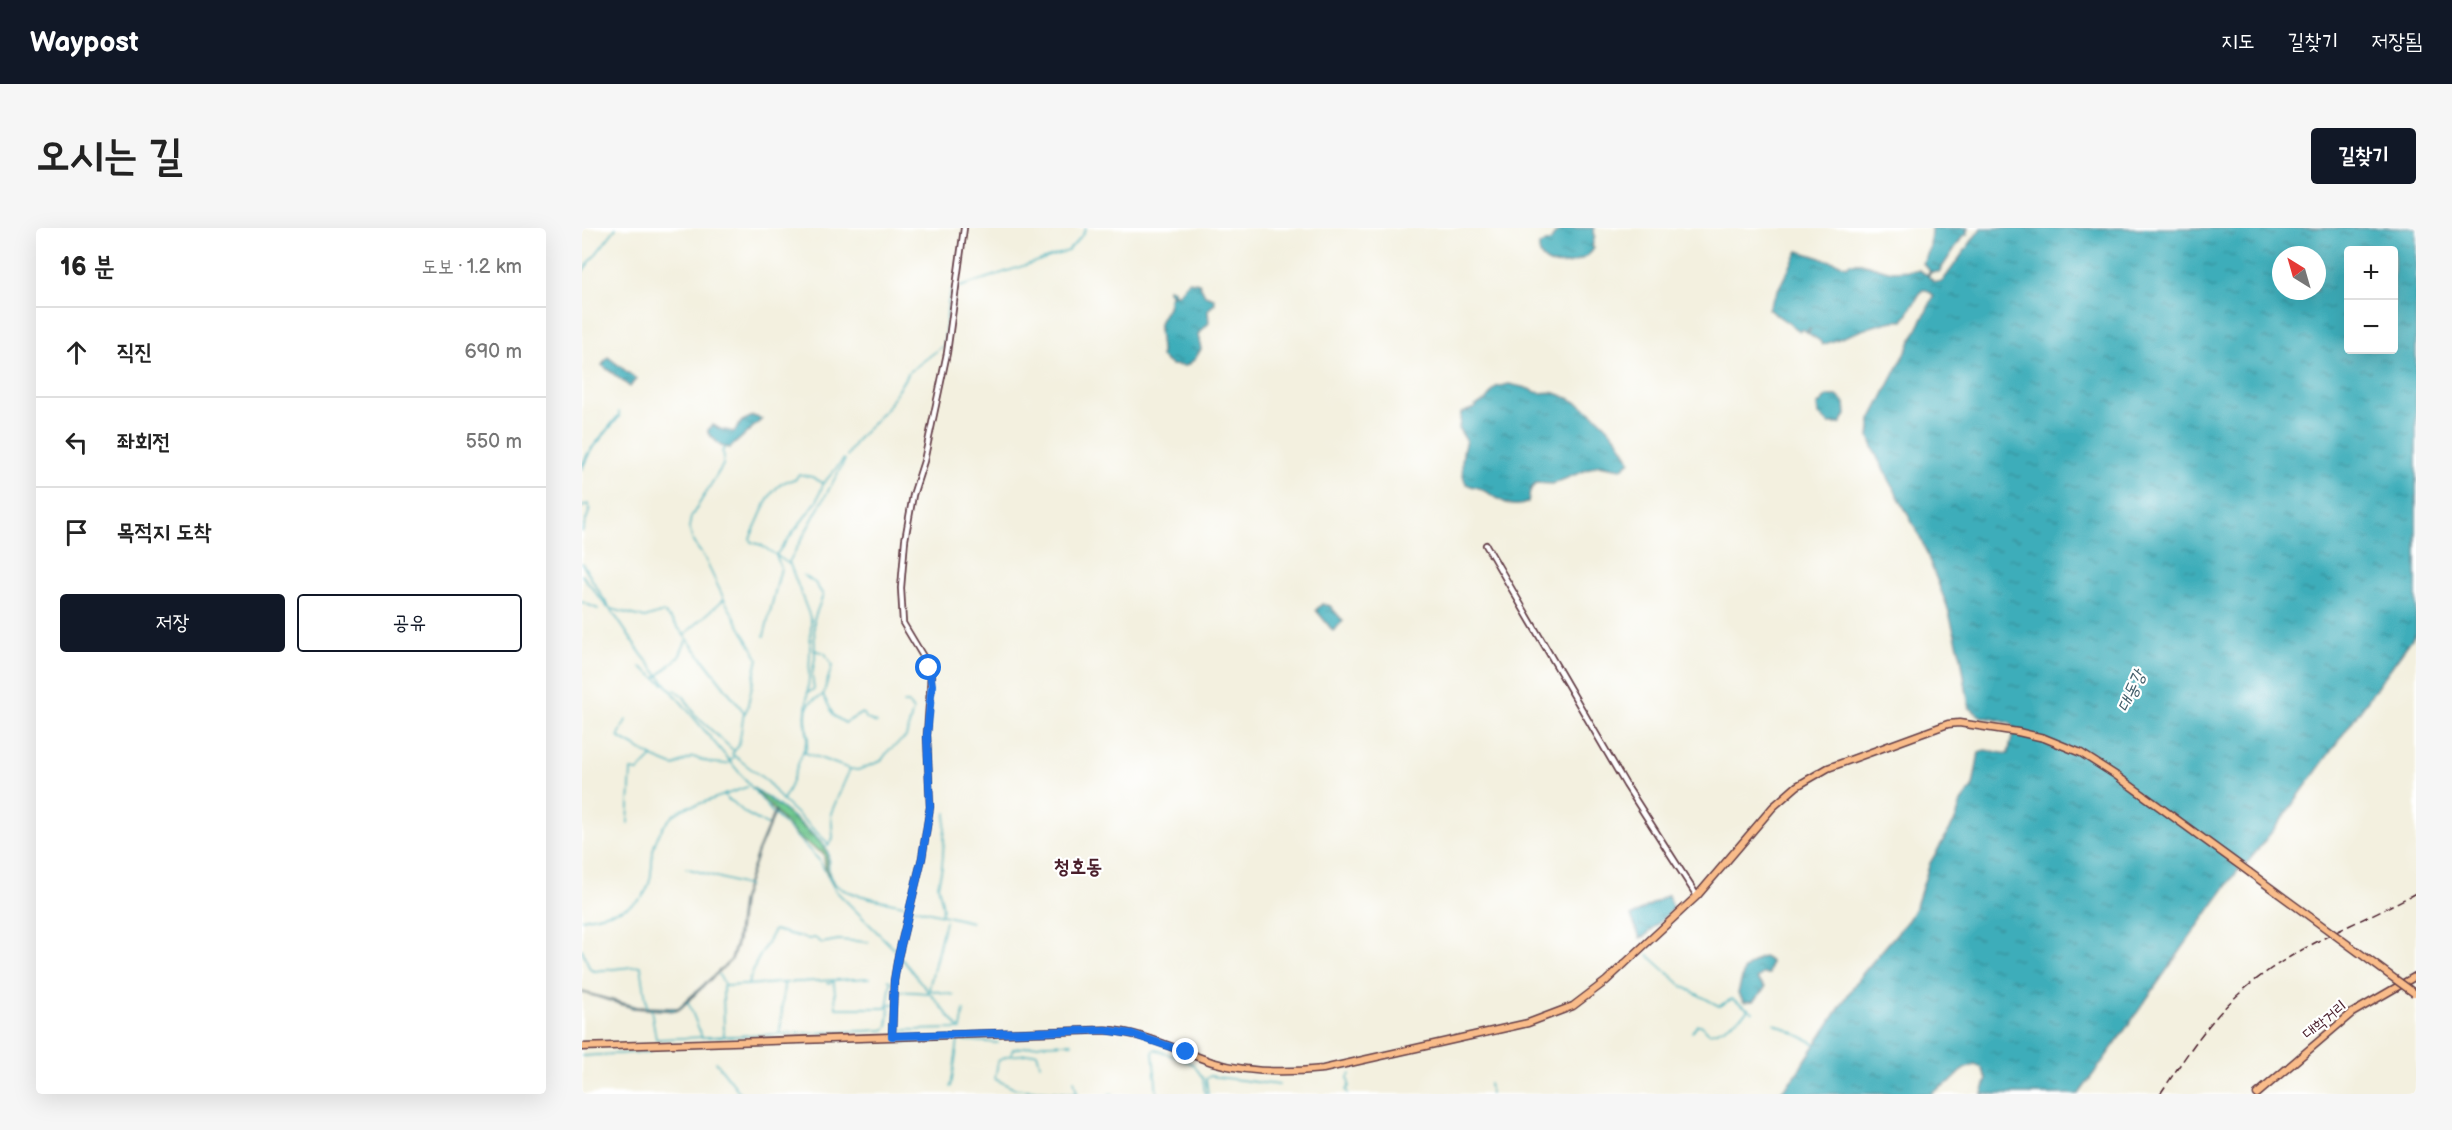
<!DOCTYPE html>
<html lang="ko">
<meta charset="utf-8">
<style>
:root{--surface:#fff;--page:#f6f6f6;--text:#222;--muted:#767676;--line:#e0e0e0;--accent:#111827}
body{margin:0;font-family:"Balsamiq Sans","Poor Story",sans-serif;background:var(--page);color:var(--text)}
.controls{position:absolute;right:18px;top:18px;display:grid;overflow:hidden;border-radius:6px;box-shadow:0 6px 24px #0002}
.controls button{width:54px;height:54px;display:grid;place-items:center;padding:0;border:0;border-bottom:2px solid var(--line);background:var(--surface);color:var(--text);font:30px sans-serif}
.compass{position:absolute;left:1690px;top:18px;width:54px;height:54px;border-radius:50%;background:var(--surface);box-shadow:0 6px 24px #0002;rotate:323deg}
.stop{position:absolute;width:18px;height:18px;margin:-14px;border:4px solid #1a73e8;border-radius:50%;background:#fff}
.stop.end{background:#1a73e8;border-color:#fff;box-shadow:0 2px 6px #0008}
.list{margin:0;padding:0;list-style:none}
h2{display:flex;justify-content:space-between;align-items:center;height:78px;margin:0;padding:0 24px;font-size:26px}
h2 small{font-size:20px;font-weight:400;color:var(--muted)}
.list li{display:grid;grid-template-columns:39px 1fr auto;gap:18px;align-items:center;box-sizing:border-box;height:90px;padding:0 24px;border-top:2px solid var(--line)}
.list b{display:block;font-size:22px;white-space:nowrap}
.list em{font-size:20px;font-style:normal;color:var(--muted)}
.actions{display:flex;gap:12px;padding:18px 24px}
.actions a{flex:1;padding:14px 0;border:2px solid var(--accent);border-radius:6px;text-align:center;font-size:21px;color:var(--accent)}
.actions .main{background:var(--accent);color:#fff}
.icon{flex:none;width:33px;height:33px;fill:none;stroke:currentColor;stroke-width:2;stroke-linecap:round;stroke-linejoin:round}
.map{position:relative;flex:none;width:1834px;height:866px;overflow:hidden;border-radius:6px}
header{display:flex;align-items:center;gap:36px;box-sizing:border-box;height:84px;padding:0 30px;background:var(--accent);color:#fff}
header strong{font-size:28px}
nav{display:flex;gap:33px;margin-inline-start:auto;font-size:21px}
.intro{display:flex;align-items:center;justify-content:space-between;box-sizing:border-box;height:144px;padding:0 36px}
h1{margin:0;font-size:42px}
.button{padding:15px 27px;border-radius:6px;background:var(--accent);color:#fff;font-size:21px;font-weight:700}
main{display:flex;gap:36px;padding:0 36px}
aside{flex:1;background:var(--surface);border-radius:6px;box-shadow:0 6px 24px #0002}
.map>svg:first-child{display:block}
</style>
<header>
<strong>Waypost</strong>
<nav><a>지도</a><a>길찾기</a><a>저장됨</a></nav>
</header>
<div class="intro"><h1>오시는 길</h1><a class="button">길찾기</a></div>
<main>
<aside>
<h2>16 분<small>도보 · 1.2 km</small></h2>
<ul class="list">
<li><svg class="icon" aria-label="ahead" viewBox="0 0 24 24"><path d="M12 20V5M6 11l6-6 6 6"/></svg><div><b>직진</b></div><em>690 m</em></li>
<li><svg class="icon" aria-label="left" viewBox="0 0 24 24"><path d="M17 20v-9H6M10 6l-5 5 5 5"/></svg><div><b>좌회전</b></div><em>550 m</em></li>
<li><svg class="icon" aria-label="arrive" viewBox="0 0 24 24"><path d="M6 21V4h12l-3 4 3 4H6"/></svg><div><b>목적지 도착</b></div></li>
</ul>
<div class="actions"><a class="main">저장</a><a>공유</a></div>
</aside>
<div class="map">
<svg width="1834" height="866" viewBox="0 0 1834 866">
<defs>
<pattern id="grass-tufts" width="24" height="20" patternUnits="userSpaceOnUse" patternTransform="scale(1.5)"><rect width="24" height="20" fill="#71cb92"/><path d="M3 7l-1-3M5 7V3M7 7l1-3M15 17l-1-3M17 17v-4M19 17l1-3" fill="none" stroke="#63ae7e"/></pattern>
<pattern id="water-ripples" width="26" height="14" patternUnits="userSpaceOnUse" patternTransform="scale(1.5)"><rect width="26" height="14" fill="#3dadba"/><path d="M2 4q2-2 4 0t4 0M15 11q2-2 4 0t4 0" fill="none" stroke="#358c97"/></pattern>
</defs>
<rect width="100%" height="100%" fill="#fff"/>
<filter id="ink" filterUnits="userSpaceOnUse"><feTurbulence type="fractalNoise" baseFrequency=".0167" numOctaves="2"/><feDisplacementMap in="SourceGraphic" scale="12" xChannelSelector="R" yChannelSelector="G"/><feConvolveMatrix kernelMatrix="1 2 1 2 8 2 1 2 1" color-interpolation-filters="sRGB"/></filter>
<filter id="wash" filterUnits="userSpaceOnUse"><feTurbulence type="fractalNoise" baseFrequency=".008" numOctaves="4" result="noise"/><feDisplacementMap in="SourceGraphic" scale="24" xChannelSelector="R" yChannelSelector="G"/><feGaussianBlur stdDeviation="1.35" result="paint"/><feColorMatrix in="noise" values="0 0 0 0 0 0 0 0 0 0 0 0 0 0 0 0 0 1.4 0 .05"/><feComposite in="paint" operator="in"/></filter>
<g filter="url(#wash)">
<rect width="100%" height="100%" fill="#f3f0df"/>
<polygon fill="url(#grass-tufts)" stroke="#5e755e" stroke-width="1.5" points="171,560 199,580 239,615 245,624 245,643 252,657 243,642 242,626 219,612"/>
<g fill="url(#water-ripples)" stroke="#446672" stroke-width="1.5" fill-rule="evenodd">
<path d="M981 0H1012L1011 6 1013 7 1010 19 1012 20C1002 39 954 46 957 17L969 13 972 7Z"/>
<path d="M1349 0H1387L1384 4 1386 6 1381 8 1357 44H1349L1346 48 1352 54H1360L1399 0H1834V405L1700 591 1665 635 1657 641C1602 716 1551 792 1497 866H1400L1405 851 1400 840 1393 837 1382 841 1371 852 1348 866H1197L1213 848 1277 750 1326 692 1334 678 1348 635 1374 591 1379 574 1391 558 1397 524 1403 522 1426 526 1432 501 1428 495 1398 488 1387 479 1379 429 1365 378 1339 311 1295 229 1287 209 1289 192 1352 68 1345 62H1340L1321 93C1300 91 1263 110 1240 117L1238 113 1226 105 1229 101 1227 100 1225 104 1220 101 1218 103 1186 81 1216 23 1265 38 1268 35H1279L1306 43 1337 42 1345 47 1348 43 1341 35 1348 20ZM1766 22H1812V122H1766ZM1699 27H1735V63H1699Z"/>
<path d="M607 53 617 55 623 67 632 70 633 75 626 82 627 95 616 106 619 121 613 131 604 138 589 137 579 129C580 119 576 103 577 96 579 86 589 81 587 70L590 67 586 63V60L592 62 591 66H596Z"/>
<polygon points="26,129 54,151 48,159 20,137"/>
<path d="M927 156C937 158 946 160 954 164 960 166 967 163 973 165 1005 175 1035 203 1048 233L1039 241 1016 237 971 256 954 255 948 263 946 274C929 284 913 268 899 261 894 258 885 259 883 254 878 242 880 224 884 212L877 201 879 185 893 180V178L904 172 914 159Z"/>
<polygon points="1245,168 1255,168 1263,175 1264,187 1258,196 1247,196 1236,186 1235,178"/>
<polygon points="171,188 180,191 148,220 139,218 126,205 126,202 131,197 138,201 152,204 160,193"/>
<polygon points="740,376 748,378 761,393 751,403 734,382"/>
<polygon points="193,582 194,583 176,624 160,673 156,712 150,731 99,780 94,783 51,780 0,764 55,779 96,780 149,732 154,716 159,674 175,625"/>
<polygon points="1086,667 1091,681 1063,708 1058,710 1049,688"/>
<polygon points="1183,729 1189,734 1187,746 1180,746 1175,751 1183,759 1182,762 1171,773 1162,774 1156,765 1162,742 1177,730"/>
</g>
<g fill="none" stroke-linecap="round" stroke-linejoin="round">
<g stroke="#3dadba" stroke-width="1.5">
<polyline points="0,44 34,0"/>
<path d="M378 59 486 23C492 15 500 10 504 0"/>
<polyline points="9,221 36,188"/>
<polyline points="265,228 275,212 304,181 326,145 362,117 366,75 371,59"/>
<polyline points="0,238 6,225"/>
<polyline points="0,241 8,224 37,189 37,184"/>
<polyline points="0,279 6,276 8,281 0,304"/>
<polyline points="0,335 21,370 60,427 190,584"/>
<path d="M207 336 179 317 169 314 168 310C178 292 188 250 213 252L217 246 230 249 241 255"/>
<polyline points="0,347 26,380"/>
<polyline points="221,347 233,355 241,367 232,391 233,430 230,447 232,461 227,464"/>
<polyline points="142,371 176,430 165,481 162,486"/>
<polyline points="0,374 16,381"/>
<polyline points="30,381 63,390 81,384 91,393 162,484 157,517 150,526 186,554 200,572 245,614 246,618"/>
<polyline points="102,407 142,371 122,329 111,314 107,300 109,289 141,237 142,228 140,223 143,220"/>
<polyline points="182,408 199,340 194,327 235,273 241,256 262,231"/>
<polyline points="232,422 243,425 250,438 241,467 252,488 263,495 280,485 285,491 295,495"/>
<polyline points="59,439 82,456"/>
<polyline points="74,450 97,429 104,413"/>
<polyline points="93,462 102,469 114,488 151,522"/>
<polyline points="44,492 36,509 71,529"/>
<polyline points="221,524 268,541 276,542 299,533 307,522 324,509 331,482 326,475 321,475"/>
<path d="M223 524C231 508 218 488 228 475 231 471 237 470 241 467"/>
<path d="M170 560C182 564 240 611 245 622 250 633 240 648 258 660 271 668 309 674 326 678"/>
<polyline points="143,566 145,571 151,574 163,585 185,597"/>
<polyline points="200,573 206,563 226,510 223,493 227,449 229,392 207,334 263,232"/>
<polyline points="192,586 237,632 253,662 312,721"/>
<polyline points="46,595 49,542 56,543 70,529 92,538 111,529 130,535 145,536 151,529"/>
<polyline points="246,617 251,610 249,585 268,541"/>
<polyline points="104,640 166,658"/>
<path d="M60 669C71 655 69 640 71 623 75 602 92 579 114 577L165 559"/>
<polyline points="332,680 389,694"/>
<polyline points="359,687 361,680 356,657 360,639 364,585"/>
<path d="M0 691C21 686 40 685 58 671"/>
<polyline points="0,721 8,741 12,743 59,738 65,779"/>
<polyline points="1066,727 1100,758 1137,778 1150,771 1171,784"/>
<polyline points="320,731 345,762"/>
<polyline points="137,747 143,758 288,750"/>
<polyline points="245,755 252,754 254,780 305,780 309,753 306,752"/>
<polyline points="166,756 174,735 192,702 227,711 233,710 240,715 256,712 287,714"/>
<polyline points="141,758 142,807"/>
<polyline points="348,762 372,767"/>
<polyline points="347,764 377,800"/>
<polyline points="106,774 120,809"/>
<polyline points="315,777 315,798 321,802 379,801 382,782"/>
<polyline points="69,781 74,811 302,802 306,798 307,776 315,776 316,763 346,765 363,693"/>
<polyline points="1192,795 1234,816"/>
<path d="M1110 804 1115 797H1119L1127 805C1141 803 1155 792 1166 782"/>
<polyline points="198,805 202,756"/>
<polyline points="315,814 376,812 416,815"/>
<polyline points="429,826 431,821 461,816 490,815"/>
<polyline points="0,828 68,824"/>
<polyline points="134,834 159,866"/>
<polyline points="458,836 455,825 426,828 416,833 413,851 433,861 496,866"/>
<polyline points="492,852 495,865"/>
<polyline points="907,856 909,866"/>
<polyline points="369,859 376,813"/>
<polyline points="527,866 531,866"/>
<polyline points="575,866 571,825 573,821 611,836 621,850 623,866"/>
<polyline points="626,866 624,851 628,848 697,857"/>
<polyline points="766,866 764,862 767,858 766,849 768,846"/>
</g>
</g>
</g>
<g filter="url(#ink)">
<g fill="none" stroke-linecap="round" stroke-linejoin="round">
<defs>
<g id="tertiary">
<polyline points="904,317 1044,557 1115,668"/>
<polyline points="310,808 312,753 316,729 340,630 348,579 345,507 349,446 345,435 321,395 319,360 323,312 331,267 342,233 365,125 382,0"/>
</g>
<g id="primary">
<path d="M0 819 523 802C561 804 594 822 630 834 666 845 704 845 741 841L946 795 991 778 1024 753 1115 668 1191 579 1215 558 1246 540 1366 496 1377 495 1436 504 1462 510 1499 525 1535 548 1667 644"/>
<polyline points="1675,866 1770,785 1834,748"/>
</g>
</defs>
<use href="#tertiary" stroke="#633e46" stroke-width="8"/>
<use href="#primary" stroke="#633e46" stroke-width="9"/>
<use href="#tertiary" stroke="#fff" stroke-width="4.5"/>
<use href="#primary" stroke="#f9bc8a" stroke-width="6"/>
<path stroke="#4a1f2b" stroke-width="1.5" stroke-dasharray="9 4.5" stroke-linecap="butt" d="M1578 866C1603 830 1625 794 1658 765 1708 720 1775 696 1834 665"/>
<defs>
<polyline id="primary-bridge" points="1667,644 1832,765"/>
</defs>
<use href="#primary-bridge" stroke="#633e46" stroke-width="9" stroke-linecap="butt"/>
<use href="#primary-bridge" stroke="#f9bc8a" stroke-width="6"/>
</g>
</g>
<g fill="none" stroke-linecap="round" stroke-linejoin="round" filter="url(#ink)">
<polyline stroke="#1a73e8" stroke-width="8" points="347,440 350,457 345,507 348,579 340,630 316,729 312,753 310,808 523,802 550,806 604,824"/>
</g>
<g text-anchor="middle" stroke-width="4.5" stroke-linejoin="round" paint-order="stroke">
<g font-size="16" fill="#4a1f2b" stroke="#fff">
<text transform="translate(1742 791) rotate(-39)" y="6">대학거리</text>
</g>
<g font-size="18" font-style="italic" fill="#445f6b" stroke="#fff">
<text transform="translate(1549 463) rotate(-65)" y="6">대동강</text>
</g>
<g font-size="20" font-weight="bold" fill="#4a1f2b" stroke="#fff">
<text x="496" y="645">청호동</text>
</g>
</g>
</svg>
<div class="controls">
<button>+</button>
<button>−</button>
</div>
<svg class="compass" viewBox="-18 -18 36 36"><path d="M0-13l5 13h-10z" fill="#e53935"/><path d="M0 13l5-13h-10z" fill="#767676"/></svg>
<div class="stop" style="left:347px;top:440px"></div>
<div class="stop end" style="left:604px;top:824px"></div>
</div>
</main>
